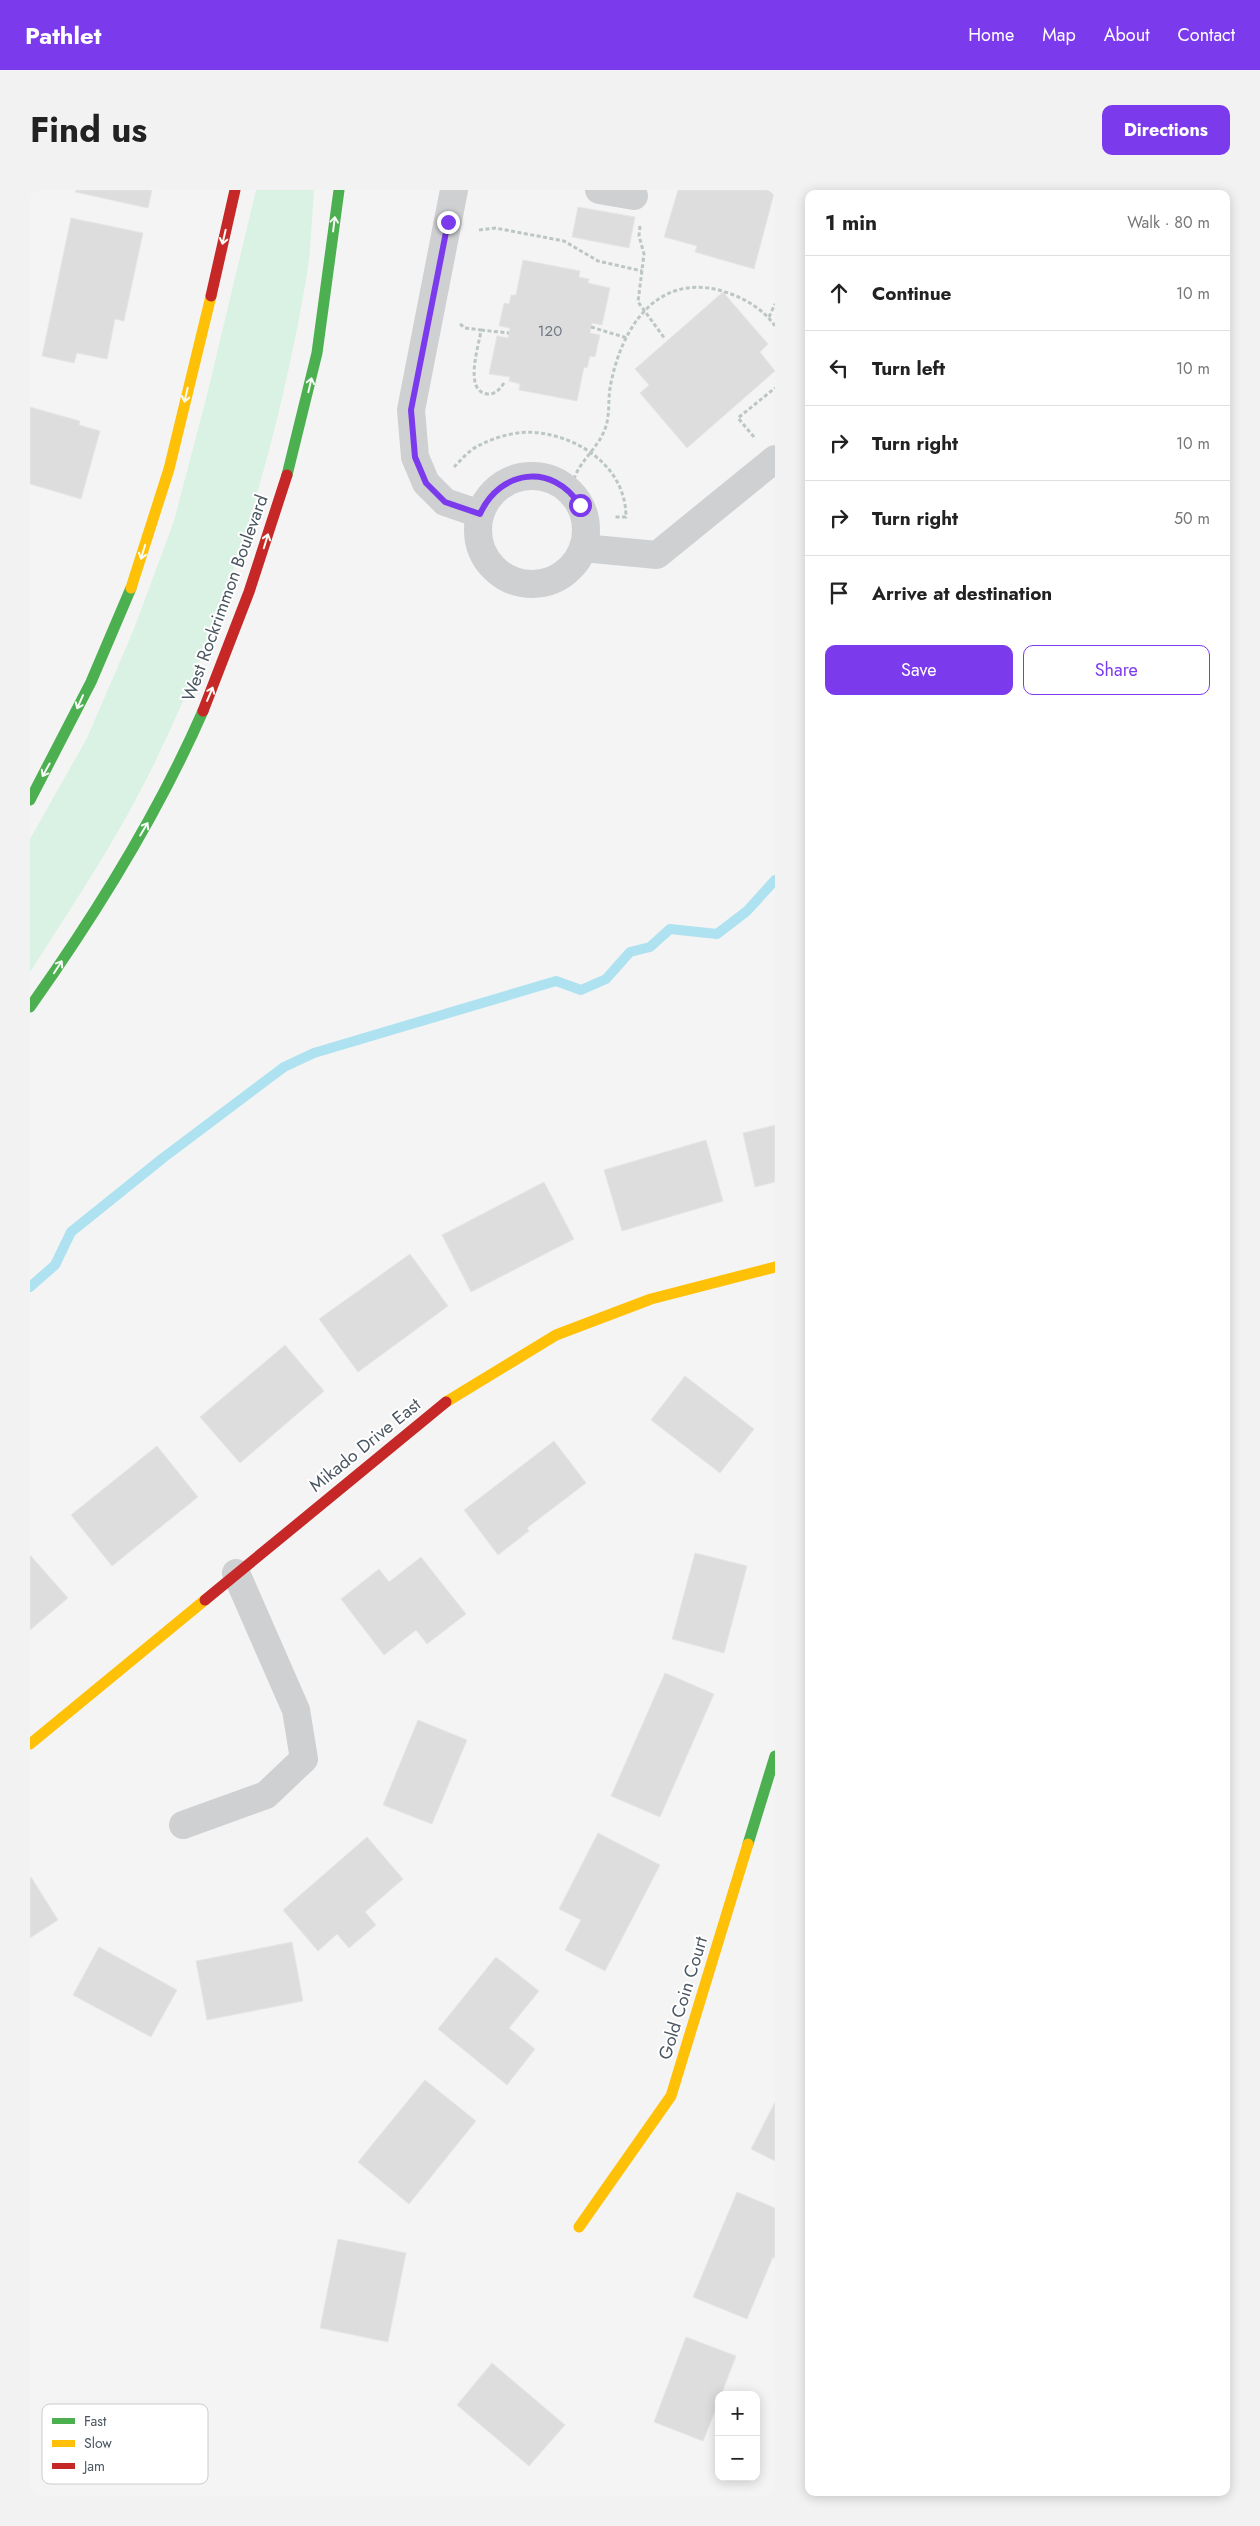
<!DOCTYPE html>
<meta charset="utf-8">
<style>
:root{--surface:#fff;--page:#f2f2f2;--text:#222;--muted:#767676;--line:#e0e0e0;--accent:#7c3aed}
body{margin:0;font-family:Jost,sans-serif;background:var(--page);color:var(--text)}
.controls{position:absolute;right:15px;bottom:15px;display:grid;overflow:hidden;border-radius:10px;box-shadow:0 2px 12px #0003}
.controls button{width:45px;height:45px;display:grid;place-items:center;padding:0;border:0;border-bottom:1px solid var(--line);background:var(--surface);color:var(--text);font:25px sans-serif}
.stop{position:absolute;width:15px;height:15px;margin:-11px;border:4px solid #7c3aed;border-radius:50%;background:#fff}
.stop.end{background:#7c3aed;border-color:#fff;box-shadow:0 1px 5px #0008}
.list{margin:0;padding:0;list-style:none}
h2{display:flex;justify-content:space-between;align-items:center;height:65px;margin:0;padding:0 20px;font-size:21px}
h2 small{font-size:16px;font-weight:400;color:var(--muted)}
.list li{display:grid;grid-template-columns:32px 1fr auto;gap:15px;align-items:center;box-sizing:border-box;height:75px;padding:0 20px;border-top:1px solid var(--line)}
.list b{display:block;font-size:19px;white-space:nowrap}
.list em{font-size:16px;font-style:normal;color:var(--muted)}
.actions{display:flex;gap:10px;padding:15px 20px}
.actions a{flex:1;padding:11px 0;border:1px solid var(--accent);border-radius:10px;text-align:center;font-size:18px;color:var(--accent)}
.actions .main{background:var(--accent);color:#fff}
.icon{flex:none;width:28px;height:28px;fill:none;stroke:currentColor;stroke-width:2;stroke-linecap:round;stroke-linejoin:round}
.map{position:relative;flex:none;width:745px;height:2306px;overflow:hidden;border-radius:10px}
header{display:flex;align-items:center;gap:30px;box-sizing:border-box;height:70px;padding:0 25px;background:var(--accent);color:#fff}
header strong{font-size:24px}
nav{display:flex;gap:28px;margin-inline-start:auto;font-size:18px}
.intro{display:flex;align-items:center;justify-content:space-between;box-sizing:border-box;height:120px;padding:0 30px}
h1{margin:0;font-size:35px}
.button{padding:12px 22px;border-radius:10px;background:var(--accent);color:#fff;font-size:18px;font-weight:700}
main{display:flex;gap:30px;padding:0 30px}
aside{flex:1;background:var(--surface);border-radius:10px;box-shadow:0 2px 12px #0003}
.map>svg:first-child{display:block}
</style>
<header>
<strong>Pathlet</strong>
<nav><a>Home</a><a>Map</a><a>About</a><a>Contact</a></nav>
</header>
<div class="intro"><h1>Find us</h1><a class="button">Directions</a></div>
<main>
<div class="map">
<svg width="745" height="2306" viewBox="0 0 745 2306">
<rect width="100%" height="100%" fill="#f4f4f4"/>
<path fill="#d9f2e3" d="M226 0H284C282 28 281 57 277 84 249 250 200 416 127 568 91 643 45 712 0 782V649L57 548 104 439 144 331 177 205Z"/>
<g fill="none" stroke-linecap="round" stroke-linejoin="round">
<polyline stroke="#aee2f0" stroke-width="10" points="0,1097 25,1075 41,1042 133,968 254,877 284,863 526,791 551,800 576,789 600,762 620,757 640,739 687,744 717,721 745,690"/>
</g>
<g fill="#ddddde" stroke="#e5e6e7">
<polygon points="46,0 122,0 118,18 45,2"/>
<polygon points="648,0 745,0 724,79 665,62 667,56 634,47"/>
<polygon points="548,17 605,27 599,58 542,47"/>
<polygon points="41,28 113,43 94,131 85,129 77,169 47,163 44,173 12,166"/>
<polygon points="493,70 550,81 549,87 559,89 558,93 580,98 572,135 562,133 560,143 570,145 565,167 560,166 557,178 554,177 547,211 489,200 490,194 479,191 480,187 459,184 467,146 478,148 480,138 469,136 474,113 479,114 481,105 486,105"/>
<polygon points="693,102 738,154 730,162 745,181 657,258 610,203 619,195 605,179"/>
<polygon points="0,217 50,231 49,235 70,241 51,309 0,294"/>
<polygon points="745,935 745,992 725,997 713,943"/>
<polygon points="676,950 693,1011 592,1041 574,980"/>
<polygon points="514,992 544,1049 441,1102 412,1045"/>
<polygon points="380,1064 418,1116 328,1182 289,1129"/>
<polygon points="255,1155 294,1201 210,1273 170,1227"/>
<polygon points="655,1186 724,1239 690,1283 621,1230"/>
<polygon points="524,1251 556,1293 497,1338 499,1341 468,1365 434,1320"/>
<polygon points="127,1256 168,1307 82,1376 41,1325"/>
<polygon points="665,1363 717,1376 694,1463 642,1449"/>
<polygon points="0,1365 38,1408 0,1440"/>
<polygon points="391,1367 436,1424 397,1454 386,1440 354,1465 311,1409 349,1379 359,1392"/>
<polygon points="635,1483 684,1504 630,1627 581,1606"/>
<polygon points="388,1530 437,1550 402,1634 353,1615"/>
<polygon points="568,1643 630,1675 575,1781 535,1760 551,1730 529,1719"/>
<polygon points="337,1647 373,1689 335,1722 346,1735 319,1758 307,1744 288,1761 253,1720"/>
<polygon points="1,1687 28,1730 0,1748 0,1688"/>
<polygon points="262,1752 273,1811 177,1830 166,1771"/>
<polygon points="69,1757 147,1800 121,1847 43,1805"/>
<polygon points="466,1767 509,1801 479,1838 505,1859 477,1895 408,1839"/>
<polygon points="395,1890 446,1931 379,2014 328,1972"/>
<polygon points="745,1912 745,1971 721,1959"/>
<polygon points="707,2002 745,2018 745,2068 743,2067 717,2129 663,2107"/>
<polygon points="308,2049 376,2063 358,2152 290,2138"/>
<polygon points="656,2147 706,2166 691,2205 689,2205 689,2211 673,2251 624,2232"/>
<polygon points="462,2173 535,2235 499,2276 427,2215"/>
</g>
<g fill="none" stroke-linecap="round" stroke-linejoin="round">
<g stroke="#bcc7c4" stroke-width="3" stroke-dasharray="4 2.5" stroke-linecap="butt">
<polyline points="610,36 609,46 614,64 608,112 635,149"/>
<polyline points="449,40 465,38 534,51 568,71 612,81"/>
<polyline points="739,127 745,114"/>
<path d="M430 134 435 138 451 140C449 156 433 202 458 204 466 204 470 199 474 193"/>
<polyline points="561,137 597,148"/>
<polyline points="451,140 479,143"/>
<polyline points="724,247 708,228 745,198"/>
<path d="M424 277C431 270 440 259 450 255 467 246 491 240 510 243 554 249 596 280 596 327H583"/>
<path d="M539 301C542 295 544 287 548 280 556 266 569 255 575 239 580 226 578 211 580 198 590 141 624 84 689 100 710 106 732 117 745 136"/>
</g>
<g stroke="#ced0d2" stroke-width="28">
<polyline points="424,0 381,220 385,267 396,293 415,312 450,324"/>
<polyline points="569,0 604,6"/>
<circle cx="502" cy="340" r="54"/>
<polyline points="553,358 627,365 745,269"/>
<polyline points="153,1635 236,1605 274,1569 266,1520 206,1383"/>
</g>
<g stroke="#4caf50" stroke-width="11">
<polyline points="257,285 287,163 309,0"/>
<polyline points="0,610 61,492 101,398"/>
<path d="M0 817C66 724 127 626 173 521"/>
<polyline points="718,1654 745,1566"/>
</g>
<g stroke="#ffc107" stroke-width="11">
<polyline points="101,398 139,279 181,106"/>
<polyline points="416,1212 526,1145 621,1109 745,1077"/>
<polyline points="0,1554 175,1410"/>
<polyline points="549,2037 641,1906 718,1654"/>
</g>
<g stroke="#c62828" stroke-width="11">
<polyline points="181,106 205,0"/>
<polyline points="173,521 219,402 257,285"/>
<polyline points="175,1410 416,1212"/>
</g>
</g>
<defs><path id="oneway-shaft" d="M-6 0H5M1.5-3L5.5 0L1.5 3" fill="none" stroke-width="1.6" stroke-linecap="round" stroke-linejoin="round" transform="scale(1.25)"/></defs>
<g stroke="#f6fbf6">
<use href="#oneway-shaft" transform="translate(304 34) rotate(-83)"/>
<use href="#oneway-shaft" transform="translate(194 47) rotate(103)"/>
<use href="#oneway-shaft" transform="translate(280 195) rotate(-77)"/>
<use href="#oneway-shaft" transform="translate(156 205) rotate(103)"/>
<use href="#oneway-shaft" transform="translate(236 351) rotate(-73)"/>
<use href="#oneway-shaft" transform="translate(113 362) rotate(107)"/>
<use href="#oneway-shaft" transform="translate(180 504) rotate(-67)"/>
<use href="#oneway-shaft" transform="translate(50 512) rotate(114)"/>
<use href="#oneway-shaft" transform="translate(16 580) rotate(119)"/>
<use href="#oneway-shaft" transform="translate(114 639) rotate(-59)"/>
<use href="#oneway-shaft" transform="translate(28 777) rotate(-57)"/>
</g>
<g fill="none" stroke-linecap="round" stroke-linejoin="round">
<path stroke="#7c3aed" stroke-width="6" d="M418 32 381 220 385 267 396 293 415 312 450 324C470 280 522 272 550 315"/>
</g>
<g text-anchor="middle" stroke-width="4" stroke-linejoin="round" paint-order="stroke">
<g font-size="15" fill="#707881">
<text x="520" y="146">120</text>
</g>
<g font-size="18" fill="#4a5661" stroke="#fff">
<text transform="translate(195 408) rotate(-70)" y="6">West Rockrimmon Boulevard</text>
<text transform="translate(335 1255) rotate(-39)" y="6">Mikado Drive East</text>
<text transform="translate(653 1808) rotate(-73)" y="6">Gold Coin Court</text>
</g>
</g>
<rect x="12" y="2214" width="166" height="80" rx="8" fill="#fff" stroke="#c9ccd0" stroke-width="1"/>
<rect x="22" y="2228" width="23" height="6" fill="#4caf50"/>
<rect x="22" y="2250" width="23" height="7" fill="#ffc107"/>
<rect x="22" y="2273" width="23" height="6" fill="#c62828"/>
<g font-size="14" fill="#4a5661">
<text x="54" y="2236">Fast</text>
<text x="54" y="2258">Slow</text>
<text x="54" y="2281">Jam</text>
</g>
</svg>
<div class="controls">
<button>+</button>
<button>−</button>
</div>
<div class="stop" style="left:550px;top:315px"></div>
<div class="stop end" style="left:418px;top:32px"></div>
</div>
<aside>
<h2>1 min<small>Walk · 80 m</small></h2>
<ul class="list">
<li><svg class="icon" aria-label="ahead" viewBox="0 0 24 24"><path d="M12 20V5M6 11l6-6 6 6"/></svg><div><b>Continue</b></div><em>10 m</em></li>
<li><svg class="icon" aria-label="left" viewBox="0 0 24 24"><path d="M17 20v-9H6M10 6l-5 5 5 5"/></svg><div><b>Turn left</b></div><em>10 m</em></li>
<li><svg class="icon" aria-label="right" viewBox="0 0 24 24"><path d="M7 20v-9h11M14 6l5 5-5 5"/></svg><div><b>Turn right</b></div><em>10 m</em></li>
<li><svg class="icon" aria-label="right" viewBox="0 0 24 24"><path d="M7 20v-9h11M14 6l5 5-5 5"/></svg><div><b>Turn right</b></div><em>50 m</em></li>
<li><svg class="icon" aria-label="arrive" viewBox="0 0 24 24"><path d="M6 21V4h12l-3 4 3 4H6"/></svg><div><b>Arrive at destination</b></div></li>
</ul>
<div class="actions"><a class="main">Save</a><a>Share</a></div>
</aside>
</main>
